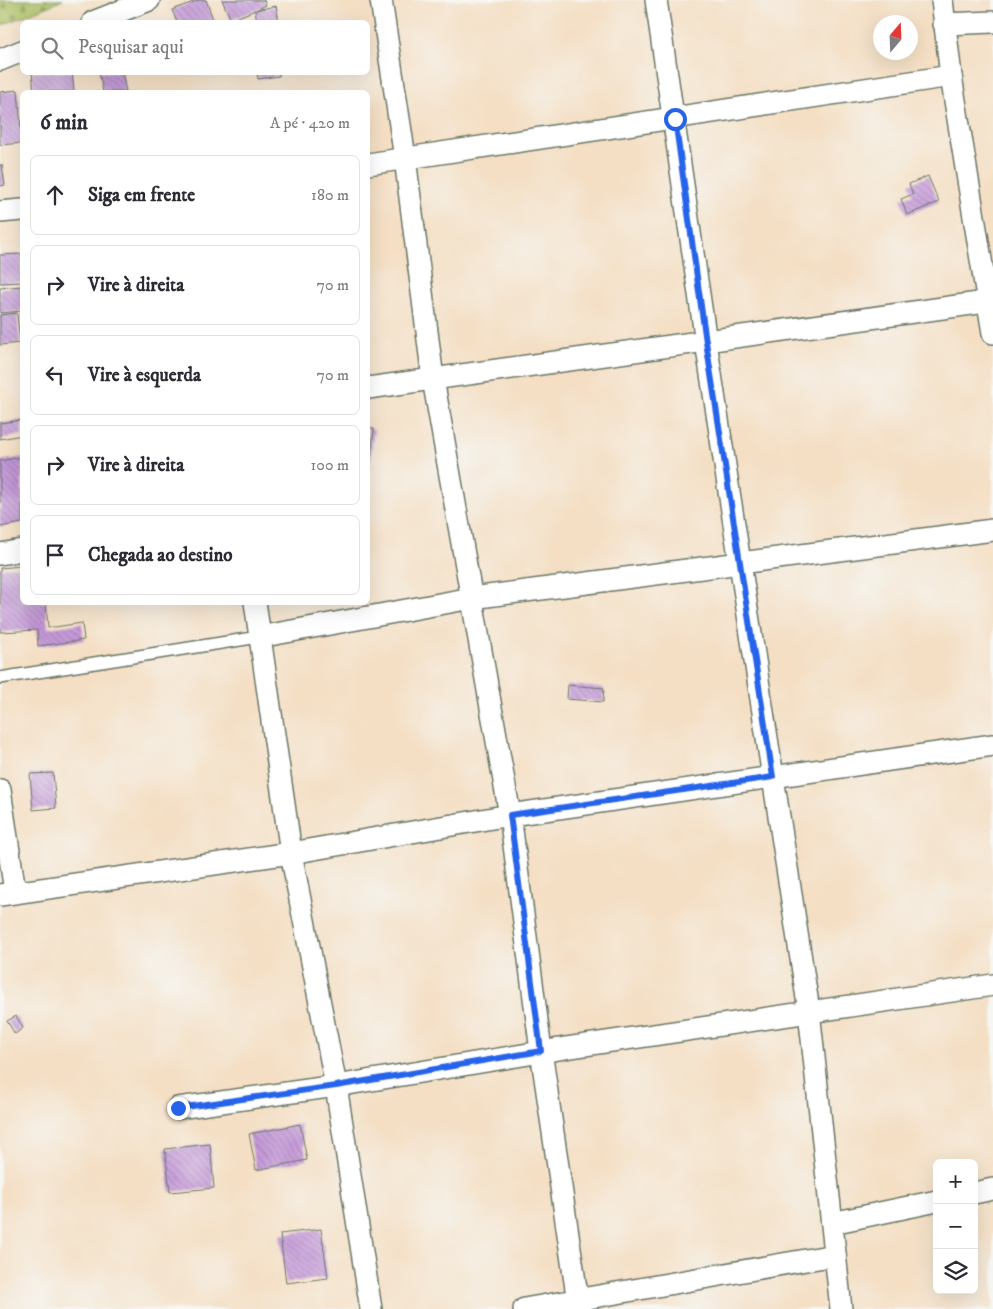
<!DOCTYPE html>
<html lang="pt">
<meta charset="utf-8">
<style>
:root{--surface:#fff;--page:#f2f2f3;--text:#2b2b33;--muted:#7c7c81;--line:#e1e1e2}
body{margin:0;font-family:"IM FELL DW Pica",serif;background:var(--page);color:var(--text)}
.controls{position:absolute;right:15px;bottom:15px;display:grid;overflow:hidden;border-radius:8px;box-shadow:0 5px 20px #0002}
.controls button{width:45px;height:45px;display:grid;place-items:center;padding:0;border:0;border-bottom:1px solid var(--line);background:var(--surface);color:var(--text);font:25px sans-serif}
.compass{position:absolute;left:873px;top:15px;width:45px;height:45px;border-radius:50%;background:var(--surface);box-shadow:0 5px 20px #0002;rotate:19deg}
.stop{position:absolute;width:15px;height:15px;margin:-11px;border:4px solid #2563eb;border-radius:50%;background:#fff}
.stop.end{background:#2563eb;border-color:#fff;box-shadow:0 1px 5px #0008}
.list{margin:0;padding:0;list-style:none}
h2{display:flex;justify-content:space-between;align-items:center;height:65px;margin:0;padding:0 20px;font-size:21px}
h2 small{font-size:16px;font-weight:400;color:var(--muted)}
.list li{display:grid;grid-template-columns:32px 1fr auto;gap:15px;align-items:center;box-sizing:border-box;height:80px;margin:0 10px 10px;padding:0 10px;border:1px solid var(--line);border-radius:8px}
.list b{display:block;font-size:19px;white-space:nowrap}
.list em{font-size:16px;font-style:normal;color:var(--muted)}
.icon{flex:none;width:28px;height:28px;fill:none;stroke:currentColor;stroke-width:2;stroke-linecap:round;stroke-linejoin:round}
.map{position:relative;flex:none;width:993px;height:1309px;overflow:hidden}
.search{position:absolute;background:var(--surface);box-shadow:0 5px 20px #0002;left:20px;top:20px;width:350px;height:55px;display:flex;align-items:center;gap:12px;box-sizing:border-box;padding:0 18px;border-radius:8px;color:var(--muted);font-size:19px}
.panel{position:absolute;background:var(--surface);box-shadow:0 5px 20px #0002;left:20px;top:90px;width:350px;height:515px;border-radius:8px}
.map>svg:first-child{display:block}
</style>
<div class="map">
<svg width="993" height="1309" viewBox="0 0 993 1309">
<defs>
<pattern id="cemetery-stones" width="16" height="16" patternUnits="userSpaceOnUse" patternTransform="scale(1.25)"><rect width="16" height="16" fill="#acbf63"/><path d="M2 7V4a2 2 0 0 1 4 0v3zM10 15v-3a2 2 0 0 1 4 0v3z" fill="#8b9c52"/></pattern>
<pattern id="building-back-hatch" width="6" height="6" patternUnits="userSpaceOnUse" patternTransform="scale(1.25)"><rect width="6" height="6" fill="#c598d9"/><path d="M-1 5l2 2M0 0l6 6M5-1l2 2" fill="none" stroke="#9f7db1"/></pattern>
</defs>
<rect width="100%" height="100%" fill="#f6f6f2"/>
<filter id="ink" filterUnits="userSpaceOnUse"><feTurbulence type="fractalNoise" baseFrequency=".02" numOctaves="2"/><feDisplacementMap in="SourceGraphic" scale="10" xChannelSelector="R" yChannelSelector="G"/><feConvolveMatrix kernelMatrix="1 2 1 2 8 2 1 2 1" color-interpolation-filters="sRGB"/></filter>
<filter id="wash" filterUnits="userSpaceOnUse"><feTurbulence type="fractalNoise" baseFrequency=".0096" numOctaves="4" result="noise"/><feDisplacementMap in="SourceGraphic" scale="20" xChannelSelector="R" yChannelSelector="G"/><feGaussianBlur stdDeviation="1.12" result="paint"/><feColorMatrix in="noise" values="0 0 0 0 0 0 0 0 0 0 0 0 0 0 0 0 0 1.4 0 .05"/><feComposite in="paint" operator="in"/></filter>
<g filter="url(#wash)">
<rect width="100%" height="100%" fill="#f4dfc4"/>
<polygon fill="url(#cemetery-stones)" stroke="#667e4c" points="0,0 63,0 0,26"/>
<g id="blocks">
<g fill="url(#building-back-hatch)">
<polygon points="199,0 206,0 214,22 177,22 172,10"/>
<polygon points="222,0 264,0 266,5 256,10 276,6 279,22 257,22 255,10 231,20"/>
<polygon points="32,72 72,72 74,92 34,92"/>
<polygon points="99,72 122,72 126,92 103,92"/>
<polygon points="257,72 279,72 279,76 258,79"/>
<polygon points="18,90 22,143 0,145 0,92"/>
<polygon points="0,165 2,165 5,185 0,186"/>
<polygon points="928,176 939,202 907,215 901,199 913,194 909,184"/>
<polygon points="22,254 22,282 0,283 0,255"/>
<polygon points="22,286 22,311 0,313 0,288"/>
<polygon points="17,313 20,343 0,345 0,315"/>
<polygon points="22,420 22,435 0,439 0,423"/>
<polygon points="368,428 374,429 370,468 368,467"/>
<polygon points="22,457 22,523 0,527 0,461"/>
<polygon points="22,566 22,602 46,602 48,628 82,623 84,640 38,646 37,630 0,632 0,568"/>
<polygon points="568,685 604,688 603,702 567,699"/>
<polygon points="53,773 56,808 33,810 30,774"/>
<polygon points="16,1016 23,1028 15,1034 7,1021"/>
<polygon points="300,1124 307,1160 256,1170 249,1134"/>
<polygon points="210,1144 214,1188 170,1192 165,1149"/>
<polygon points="321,1229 328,1278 286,1283 280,1234"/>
</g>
</g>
</g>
<g filter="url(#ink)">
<use href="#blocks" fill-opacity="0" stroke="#6a7666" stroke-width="1"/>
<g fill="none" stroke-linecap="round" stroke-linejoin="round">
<defs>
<polyline id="service" points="0,678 259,637"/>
<g id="minor">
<polyline points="381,0 405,158 433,379 510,815 541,1051 579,1309"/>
<polyline points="656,0 706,342 809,1011 841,1309"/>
<polyline points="942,0 951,76 993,333"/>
<polyline points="93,22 149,0"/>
<polyline points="944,24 993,22"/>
<polyline points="0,60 22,51"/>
<polyline points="368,164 951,76"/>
<polyline points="0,212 22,210"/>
<polyline points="368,388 993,301"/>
<polyline points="0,554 22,550"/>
<polyline points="255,602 291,853 336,1086 371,1309"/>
<polyline points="259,637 472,598 993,530"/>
<polyline points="0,790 15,892"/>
<polyline points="0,895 291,853 510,815 993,745"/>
<polyline points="178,1108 336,1086 565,1048 993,985"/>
<polyline points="974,1193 993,1189"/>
<polyline points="832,1223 937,1201"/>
<polyline points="524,1309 835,1255"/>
</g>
</defs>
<use href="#service" stroke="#6a7666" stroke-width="14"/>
<use href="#minor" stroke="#6a7666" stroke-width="24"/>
<use href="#service" stroke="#fff" stroke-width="11"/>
<use href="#minor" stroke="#fff" stroke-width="21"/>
</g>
</g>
<g fill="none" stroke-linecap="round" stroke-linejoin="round" filter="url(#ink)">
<polyline stroke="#2563eb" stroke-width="6" points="178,1108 336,1086 541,1051 510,815 773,777 706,342 675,119"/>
</g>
</svg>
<div class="controls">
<button>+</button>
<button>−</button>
<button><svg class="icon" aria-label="layers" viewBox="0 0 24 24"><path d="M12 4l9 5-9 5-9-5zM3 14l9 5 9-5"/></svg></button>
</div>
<svg class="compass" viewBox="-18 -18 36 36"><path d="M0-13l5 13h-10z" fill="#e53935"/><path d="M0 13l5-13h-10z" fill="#7c7c81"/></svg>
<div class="stop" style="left:675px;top:119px"></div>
<div class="stop end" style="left:178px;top:1108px"></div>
<div class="search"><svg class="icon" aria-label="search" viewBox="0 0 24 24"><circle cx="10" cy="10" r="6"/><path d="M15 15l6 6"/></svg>Pesquisar aqui</div>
<section class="panel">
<h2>6 min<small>A pé · 420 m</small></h2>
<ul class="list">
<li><svg class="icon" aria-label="ahead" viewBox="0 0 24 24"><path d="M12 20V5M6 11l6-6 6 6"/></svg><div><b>Siga em frente</b></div><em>180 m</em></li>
<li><svg class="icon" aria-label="right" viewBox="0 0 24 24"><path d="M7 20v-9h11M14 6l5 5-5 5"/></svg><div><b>Vire à direita</b></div><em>70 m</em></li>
<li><svg class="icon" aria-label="left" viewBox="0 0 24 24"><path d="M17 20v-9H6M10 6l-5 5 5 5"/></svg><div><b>Vire à esquerda</b></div><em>70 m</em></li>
<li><svg class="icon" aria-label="right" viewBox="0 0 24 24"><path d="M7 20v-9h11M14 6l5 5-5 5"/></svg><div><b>Vire à direita</b></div><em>100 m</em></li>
<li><svg class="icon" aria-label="arrive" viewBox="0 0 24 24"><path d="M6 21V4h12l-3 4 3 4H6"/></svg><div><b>Chegada ao destino</b></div></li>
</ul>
</section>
</div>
